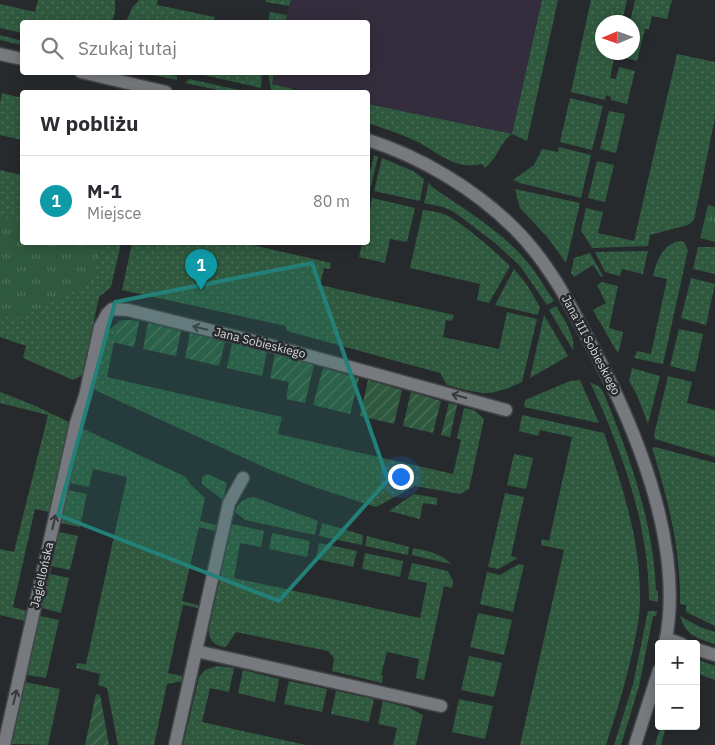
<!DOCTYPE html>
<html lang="pl">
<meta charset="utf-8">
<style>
:root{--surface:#fff;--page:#f7f7f7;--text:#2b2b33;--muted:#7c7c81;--line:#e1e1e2;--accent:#7c3aed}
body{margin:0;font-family:"IBM Plex Sans",sans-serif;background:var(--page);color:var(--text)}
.controls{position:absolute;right:15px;bottom:15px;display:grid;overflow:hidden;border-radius:5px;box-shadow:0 2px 12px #0003}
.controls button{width:45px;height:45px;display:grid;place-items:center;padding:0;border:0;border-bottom:1px solid var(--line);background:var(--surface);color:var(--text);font:25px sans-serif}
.compass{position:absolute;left:595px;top:15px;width:45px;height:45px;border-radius:50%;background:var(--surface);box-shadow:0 2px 12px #0003;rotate:268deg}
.you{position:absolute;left:400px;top:476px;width:18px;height:18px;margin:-12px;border:4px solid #fff;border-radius:50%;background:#1a73e8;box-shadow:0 0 0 8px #1a73e833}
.badge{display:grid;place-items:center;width:32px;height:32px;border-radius:50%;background:var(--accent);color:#fff;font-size:16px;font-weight:700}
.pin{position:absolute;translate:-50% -41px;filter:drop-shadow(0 1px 2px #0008)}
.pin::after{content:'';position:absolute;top:26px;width:18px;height:15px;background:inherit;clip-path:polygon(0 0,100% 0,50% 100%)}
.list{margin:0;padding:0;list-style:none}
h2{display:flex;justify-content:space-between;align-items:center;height:65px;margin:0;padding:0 20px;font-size:21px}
h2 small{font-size:16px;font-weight:400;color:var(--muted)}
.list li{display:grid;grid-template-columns:32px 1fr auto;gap:15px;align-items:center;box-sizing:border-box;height:90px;padding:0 20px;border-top:1px solid var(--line)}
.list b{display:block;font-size:19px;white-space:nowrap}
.list p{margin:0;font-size:16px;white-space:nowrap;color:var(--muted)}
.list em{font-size:16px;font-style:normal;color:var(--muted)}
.icon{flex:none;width:28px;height:28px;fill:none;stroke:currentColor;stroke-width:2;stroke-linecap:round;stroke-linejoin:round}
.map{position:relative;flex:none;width:715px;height:745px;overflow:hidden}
.search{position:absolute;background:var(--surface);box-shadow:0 2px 12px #0003;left:20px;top:20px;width:350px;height:55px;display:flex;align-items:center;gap:12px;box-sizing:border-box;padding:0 18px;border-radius:5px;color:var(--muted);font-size:19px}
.panel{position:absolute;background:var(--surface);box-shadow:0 2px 12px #0003;left:20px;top:90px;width:350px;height:155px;border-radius:5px}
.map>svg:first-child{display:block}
</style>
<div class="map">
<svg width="715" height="745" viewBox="0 0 715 745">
<defs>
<pattern id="grass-dots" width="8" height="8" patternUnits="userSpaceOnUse" patternTransform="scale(1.25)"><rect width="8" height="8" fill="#2f593e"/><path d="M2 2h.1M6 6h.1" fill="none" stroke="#4c7059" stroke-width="1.8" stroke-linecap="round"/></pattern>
<pattern id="park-tufts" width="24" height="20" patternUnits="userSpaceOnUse" patternTransform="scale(1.25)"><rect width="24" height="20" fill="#2f593e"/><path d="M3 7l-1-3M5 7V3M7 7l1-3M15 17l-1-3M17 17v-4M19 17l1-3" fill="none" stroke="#4c7059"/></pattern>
<pattern id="garden-furrows" width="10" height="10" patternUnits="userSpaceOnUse" patternTransform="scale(1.25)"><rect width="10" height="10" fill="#2f593e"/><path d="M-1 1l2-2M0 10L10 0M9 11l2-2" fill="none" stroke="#4c7059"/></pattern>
</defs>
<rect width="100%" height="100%" fill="#272a2d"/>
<polygon fill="#342d3d" points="291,0 542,0 512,134 368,104 368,92 311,92 272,84 274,73 368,72 368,22 285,22"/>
<g fill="url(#grass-dots)">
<polygon points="38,0 115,0 115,12 112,22 22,22 22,33 0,28 0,4 35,12"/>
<polygon points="139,0 158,0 157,5 215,17 213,22 126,22 132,8"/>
<polygon points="266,0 291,0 289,6 266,2"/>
<path d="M542 0H558L527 141 512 134C498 144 499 157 485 168L482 164C454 170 441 154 418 142 402 134 385 129 368 123V104L512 134Z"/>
<polygon points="591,0 627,0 622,22 602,22 602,52 615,53 610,78 616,79 619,67 635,71 627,104 611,100 611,97 606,95 605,100 571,92"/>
<polygon points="635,0 672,0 667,19 652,16 649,29 645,29 637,61 622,57 623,53 632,52 632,22 630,22"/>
<polygon points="270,12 287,15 285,22 268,22"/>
<polygon points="0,35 22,41 22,45 0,40"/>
<polygon points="677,54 715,62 715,118 694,220 688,225 650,235 648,246 592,248 581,230 586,208 603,212 598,233 634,241"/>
<polygon points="262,72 261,88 195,73 195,72"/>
<polygon points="143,73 161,73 177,76 177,80"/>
<polygon points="268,73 274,73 272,84 293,89 292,92 271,90"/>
<polygon points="189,79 248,92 228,92 185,83"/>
<polygon points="2,93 22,98 22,140 0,135 0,103"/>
<polygon points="570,98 603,106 592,150 560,142"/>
<polygon points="609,111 625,114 616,153 600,149"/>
<polygon points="559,147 591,155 581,198 520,183 513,180 534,165 542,149 558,152"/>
<polygon points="374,155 378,157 370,190 368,189 368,169 371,169"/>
<polygon points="382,158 413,171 424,179 420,201 374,191"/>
<polygon points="597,161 614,165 605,202 588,198"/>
<polygon points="0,170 22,175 22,242 121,243 111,287 99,297 83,372 81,376 73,380 23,358 26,346 0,337"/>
<path d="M429 182 431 186C462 208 497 228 523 257 535 270 544 286 554 301L547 305 520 266 495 243 454 212 443 207 424 203Z"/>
<polygon points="515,189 580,203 566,263 548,238 520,208"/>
<polygon points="372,198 415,208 407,242 390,239 385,263 359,257 362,243 368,242 368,219"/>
<path d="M423 210C431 211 439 212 446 215 464 224 495 251 510 266L489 303 477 300 480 284 410 268Z"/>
<path d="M680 241 684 242 688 250 663 364 634 358 637 351 651 354 667 279 653 276C656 261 663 244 680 241Z"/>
<path d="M132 243H253V245L331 263 330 269 324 268 320 285 454 315 452 321 446 320 443 337 499 349 507 312 537 319 522 382C487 398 483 394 447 385L440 373 287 331 286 326 122 290Z"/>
<polygon points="698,247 715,247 715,274 693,269"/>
<polygon points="648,251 643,274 622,269 620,276 605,272 595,252"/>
<polygon points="590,253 603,276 601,277 593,265 574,277 571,273 574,258"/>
<polygon points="514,269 527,285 540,307 538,315 495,305"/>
<polygon points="691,278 715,284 706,325 681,318"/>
<polygon points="602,282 618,286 609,328 623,332 619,351 617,352 593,310 606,303 597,285"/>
<path d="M556 306C563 318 576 335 573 350L549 310Z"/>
<polygon points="544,315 568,356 530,378"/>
<path d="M126 320 139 321 134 347 114 342 107 377 282 417 278 434 453 474 461 440 457 438 464 408 474 410 484 419 469 489 460 494 415 486 376 507 317 488 275 472 95 390 93 386C98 364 98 326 126 320Z"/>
<polygon points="679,329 703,334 695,372 670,366"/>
<polygon points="232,343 267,352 262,376 227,368"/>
<polygon points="632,368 660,376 648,424 637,395 629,381"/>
<polygon points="668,376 692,382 687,403 715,410 715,457 655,439 654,435"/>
<polygon points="580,380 599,423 524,407 525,400 570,381"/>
<path d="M590 382 600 387 604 394C630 457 653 521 656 590L658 591V602L649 600C649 524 622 451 590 382Z"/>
<polygon points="0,392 31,404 69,422 49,512 35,509 13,607 27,611 25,621 0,615 0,549 14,552 48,415 0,403"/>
<path d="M522 415 604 433C623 487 641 543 640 600 640 612 638 623 636 634 629 672 618 708 606 745H520L564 550 541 545 542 539 549 541 572 437 540 430 538 436 519 431Z"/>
<polygon points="84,429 186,477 190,484 205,498 200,521 216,525 215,531 199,527 182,601 198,605 198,608 183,605 168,673 182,676 182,681 167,684 154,745 118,745 107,688 98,685 100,674 76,668 77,663 86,664 127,477 93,469 89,487 70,483 82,431"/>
<path d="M655 447 715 463V626L686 612V605L680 604C681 550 668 499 652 448Z"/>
<polygon points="514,454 533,458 526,489 507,485"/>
<polygon points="208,474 227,483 223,500 202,484 202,477"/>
<polygon points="68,490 87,494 80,527 61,523"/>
<polygon points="505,493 524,497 511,556 518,558 498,569 488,567"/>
<polygon points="414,494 437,498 437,505 423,503 420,519 389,511"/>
<path d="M254 497 318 521 315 535 245 520 235 512C238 502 244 498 254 497Z"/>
<polygon points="322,523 363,535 362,545 319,536"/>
<path d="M232 524 264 531 261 547 240 543 234 578 420 618 427 583 408 579 412 563 448 571 453 581 452 588 444 586 424 680 416 678 419 659 387 652 381 675 383 676 382 683 332 671 334 658 328 651 236 632 226 647C215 647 207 639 209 628Z"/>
<polygon points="59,532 78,536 70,570 51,566"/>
<polygon points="272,533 310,541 307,557 269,549"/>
<polygon points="367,536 409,547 408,555 365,546"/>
<polygon points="319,543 357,551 353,567 316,559"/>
<path d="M413 548C427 551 441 553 451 564L412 555Z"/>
<polygon points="365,553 403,561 400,577 362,569"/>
<polygon points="519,564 524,565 513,612 480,604 487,572 500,575"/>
<polygon points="50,574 69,578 61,613 42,608"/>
<polygon points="648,611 657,611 656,616 653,616 639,686 621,745 614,745 633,684"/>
<polygon points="478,613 512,620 504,655 470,647"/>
<polygon points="40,616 59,620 46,678 27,675"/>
<path d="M680 616 700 627 715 632V644C697 638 686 636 680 616Z"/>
<polygon points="469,656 502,663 494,697 461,690"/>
<polygon points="696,659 715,666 715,680 696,673"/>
<polygon points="217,666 234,668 229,692 210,688 202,722 306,745 183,745 199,677 205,670"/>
<polygon points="243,670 279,679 275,702 238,693"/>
<polygon points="289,681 327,689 322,712 284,704"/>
<polygon points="25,682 60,689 48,745 12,744"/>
<polygon points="336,691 374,699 369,722 331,714"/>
<polygon points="459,699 493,706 485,739 452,732"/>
<polygon points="383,701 410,708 423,715 416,745 393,745 397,728 378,724"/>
<polygon points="661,726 666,726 661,745 655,745"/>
</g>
<g fill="url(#park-tufts)">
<polygon points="708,205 715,207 715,242 700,238"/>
<polygon points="0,217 22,222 22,242 100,243 93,281 18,319 0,315"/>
</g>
<g fill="url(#garden-furrows)">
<polygon points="126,320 139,321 134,347 114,342 119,321"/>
<polygon points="148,323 181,331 176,356 143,349"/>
<polygon points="190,333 225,342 219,366 185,358"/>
<polygon points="275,354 314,365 305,403 286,399 289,382 270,378"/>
<polygon points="323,368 359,378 350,414 313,405"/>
<polygon points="368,380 402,390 394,424 360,416"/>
<polygon points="411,392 441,401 433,433 403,426"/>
<polygon points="449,403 457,405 450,437 441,435"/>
<polygon points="96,694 100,695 109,745 85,745"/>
</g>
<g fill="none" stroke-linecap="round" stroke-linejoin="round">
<defs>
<g id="street">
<polyline points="0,54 22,59"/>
<polyline points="81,72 166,92"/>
<path d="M368 140C421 157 475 189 515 229 546 260 566 297 586 335 633 420 686 544 665 644"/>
<polyline points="666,638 682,644"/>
<polyline points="696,649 715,655"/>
<polyline points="196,651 441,706"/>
<polyline points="4,745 76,423 85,396 100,327 107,314 112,309 128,310 273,346 506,410"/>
<polyline points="175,745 229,503 243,478"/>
<polyline points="635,745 659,670"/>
</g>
</defs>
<use href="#street" stroke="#434548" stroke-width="15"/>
<use href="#street" stroke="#76797d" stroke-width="12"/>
</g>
<defs><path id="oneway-shaft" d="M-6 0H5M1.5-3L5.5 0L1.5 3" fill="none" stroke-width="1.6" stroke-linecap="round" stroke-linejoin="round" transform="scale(1.25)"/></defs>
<g stroke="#373a3d">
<use href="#oneway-shaft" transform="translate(200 328) rotate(-166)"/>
<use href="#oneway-shaft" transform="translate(459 396) rotate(-165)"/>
<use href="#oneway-shaft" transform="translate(54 522) rotate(-77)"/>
<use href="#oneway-shaft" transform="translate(15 697) rotate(-77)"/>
</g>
<path fill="#238079" fill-opacity="0.2" stroke="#238079" stroke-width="4" stroke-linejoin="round" d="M312 263 388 480 279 601 58 515 115 302Z"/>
<g text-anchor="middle" stroke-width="5" stroke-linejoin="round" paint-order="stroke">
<g font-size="12" fill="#d5d7d9" stroke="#272a2d">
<text transform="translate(260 343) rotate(14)" y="4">Jana Sobieskiego</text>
<text transform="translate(591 345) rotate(62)" y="4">Jana III Sobieskiego</text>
<text transform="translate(42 575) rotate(-77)" y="4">Jagiellońska</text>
</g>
</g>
</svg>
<div class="controls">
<button>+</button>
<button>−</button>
</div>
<svg class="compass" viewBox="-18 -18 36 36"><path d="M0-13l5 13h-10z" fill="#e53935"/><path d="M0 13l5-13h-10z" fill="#7c7c81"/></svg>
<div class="you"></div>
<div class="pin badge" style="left:201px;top:290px;background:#0f9aa8">1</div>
<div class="search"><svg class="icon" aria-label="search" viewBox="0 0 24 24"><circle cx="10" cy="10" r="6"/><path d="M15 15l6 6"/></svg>Szukaj tutaj</div>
<section class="panel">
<h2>W pobliżu<small></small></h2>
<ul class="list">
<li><span class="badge" style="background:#0f9aa8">1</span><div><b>M-1</b><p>Miejsce</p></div><em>80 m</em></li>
</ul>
</section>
</div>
